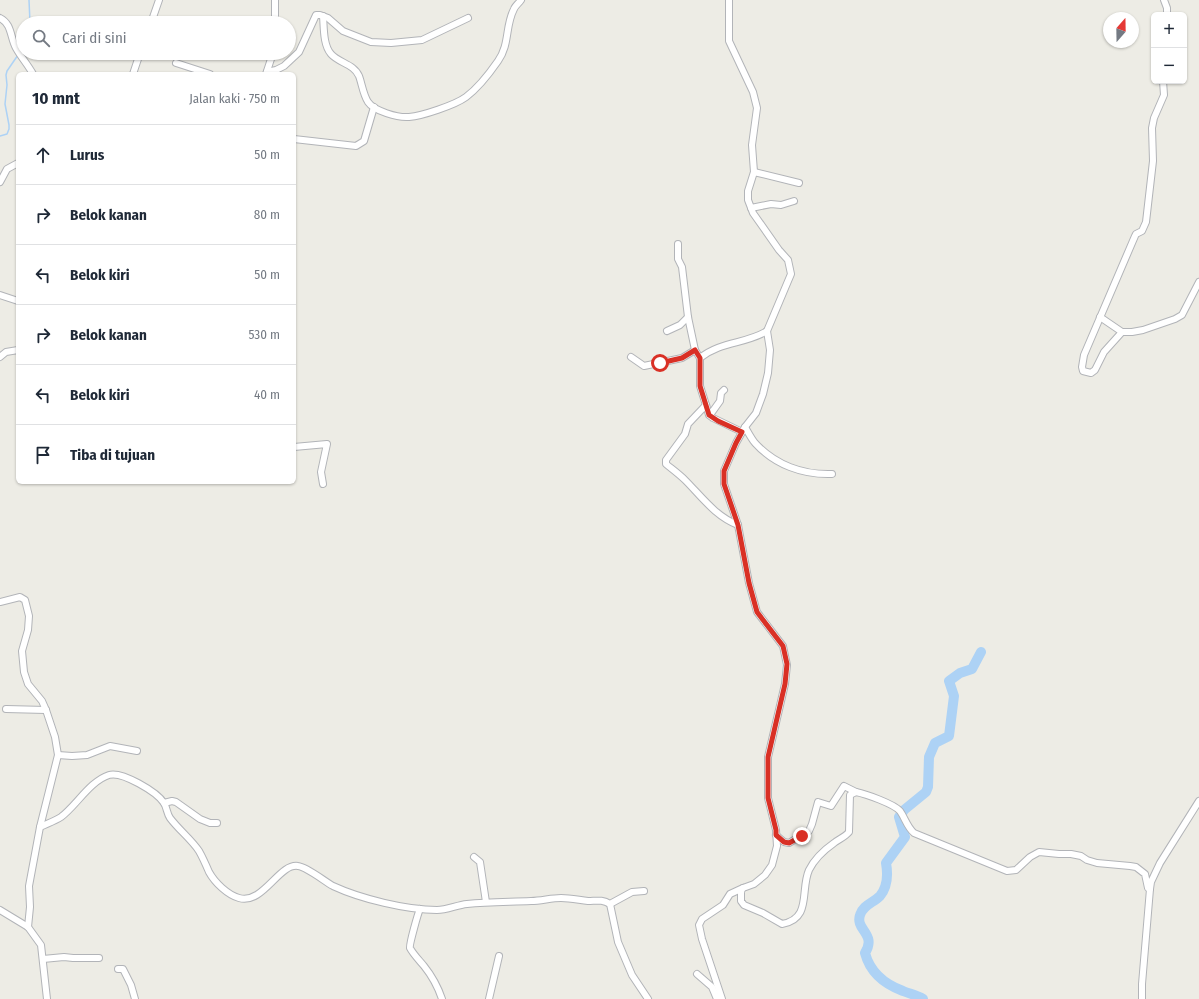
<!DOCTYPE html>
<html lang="id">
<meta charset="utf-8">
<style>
:root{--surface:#fff;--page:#f6f6f7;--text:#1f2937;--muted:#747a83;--line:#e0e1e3}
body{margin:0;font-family:"Fira Sans Condensed",sans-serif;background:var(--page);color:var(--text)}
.controls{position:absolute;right:12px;top:12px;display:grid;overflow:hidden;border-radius:6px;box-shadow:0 1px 3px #0004}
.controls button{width:36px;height:36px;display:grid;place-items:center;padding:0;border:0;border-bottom:1px solid var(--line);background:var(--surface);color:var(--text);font:20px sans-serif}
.compass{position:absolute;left:1103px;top:12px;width:36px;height:36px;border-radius:50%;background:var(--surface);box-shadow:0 1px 3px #0004;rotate:20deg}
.stop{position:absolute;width:12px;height:12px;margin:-9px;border:3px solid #d93025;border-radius:50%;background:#fff}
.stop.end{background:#d93025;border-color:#fff;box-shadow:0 1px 4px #0008}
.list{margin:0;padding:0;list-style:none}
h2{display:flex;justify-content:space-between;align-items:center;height:52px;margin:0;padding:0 16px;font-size:17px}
h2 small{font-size:13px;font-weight:400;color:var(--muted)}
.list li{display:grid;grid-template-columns:26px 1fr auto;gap:12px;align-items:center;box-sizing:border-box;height:60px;padding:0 16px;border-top:1px solid var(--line)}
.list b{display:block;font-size:15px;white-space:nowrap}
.list em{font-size:13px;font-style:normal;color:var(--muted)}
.icon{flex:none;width:22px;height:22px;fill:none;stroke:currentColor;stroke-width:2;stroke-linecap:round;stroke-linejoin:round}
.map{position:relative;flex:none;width:1199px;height:999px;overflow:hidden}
.search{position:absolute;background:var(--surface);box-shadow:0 1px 3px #0004;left:16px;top:16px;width:280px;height:44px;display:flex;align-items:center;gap:10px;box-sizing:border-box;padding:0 14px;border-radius:22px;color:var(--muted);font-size:15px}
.panel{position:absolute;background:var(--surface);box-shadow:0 1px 3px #0004;left:16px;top:72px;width:280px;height:412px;border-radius:6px}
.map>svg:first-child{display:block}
</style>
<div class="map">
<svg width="1199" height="999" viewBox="0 0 1199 999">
<rect width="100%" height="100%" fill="#edece5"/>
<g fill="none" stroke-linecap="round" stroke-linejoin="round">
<g stroke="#add2f5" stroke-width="1.5">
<polyline points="29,0 30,23"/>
<polyline points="20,51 23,46"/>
<polyline points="0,136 7,134 9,129 9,125 5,104 7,85 6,75 7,71 18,55"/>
</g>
<path stroke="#add2f5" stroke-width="10" d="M923 999C917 995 910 994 903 991 884 984 870 972 865 953 877 934 855 930 860 915 863 905 873 903 880 896 888 886 888 874 886 863L905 837 899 817 904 810 926 792 928 787 929 757 935 743 949 736 954 696 949 681 960 673 972 669 981 652"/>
<defs>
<g id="minor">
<path d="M729 0V41L753 92 757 108 752 145 754 172 748 191V200L753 213 779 250 788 260 791 274 767 331 770 350 768 373 763 394 756 413 745 427 736 443 724 471V484L738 525 749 583 757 612 783 646 787 665 785 684 768 757V798L776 830 777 846 772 865 765 875 754 884 743 888 741 891V901L744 905 763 913 782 924C812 919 800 890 809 870 814 860 824 850 834 843 839 839 845 837 849 832L850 795 856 792C866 794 894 804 900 811 905 818 907 827 914 833L1007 871 1016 870 1030 857 1039 852 1059 854H1071L1081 856 1087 860 1097 863 1130 866 1136 867 1145 874 1148 888 1150 889 1151 882 1160 863 1199 801"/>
<polyline points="1164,0 1167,8 1167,15"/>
<path d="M323 16C324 27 323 45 331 54 339 63 354 64 359 76 362 84 363 94 368 102 374 111 398 118 409 117 422 116 455 105 466 97 478 88 489 74 498 61 510 44 505 26 514 9 515 6 519 3 521 0"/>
<path d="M0 18C12 24 10 37 16 48 21 57 28 65 33 74"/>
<polyline points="151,23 159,0"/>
<polyline points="275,23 275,0"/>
<polyline points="176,63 210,74"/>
<polyline points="267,72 276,70 284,66 299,52 316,15 320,15 328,18 343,31 371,42 391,43 422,40 468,18"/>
<polyline points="133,74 140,53"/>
<polyline points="266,74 273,53"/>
<polyline points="1163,81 1164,95 1154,118 1152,128 1153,161 1146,222 1142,231 1136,234 1135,236 1084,355 1082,367 1083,371 1091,373 1095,370 1104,352 1122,332 1132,332 1143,330 1175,319 1182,315 1199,282"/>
<polyline points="294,139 356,146 364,141 374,107"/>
<polyline points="754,172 799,183"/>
<polyline points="0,182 7,169 18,163"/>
<polyline points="751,208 771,204 781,205 794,201"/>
<polyline points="678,244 678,259 682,267 688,317 695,350 700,358 700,386 706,405 709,415 713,418 742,432"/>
<polyline points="0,295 18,301"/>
<polyline points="1100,317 1122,332"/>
<polyline points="667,331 680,325 688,317"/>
<polyline points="0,357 6,352 18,350"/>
<polyline points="631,357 644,366 682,358 695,350"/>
<path d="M700 358C721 341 746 344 767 331"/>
<path d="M706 405 688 424 685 434 666 460V464C672 469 679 474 685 480 702 497 715 516 738 525"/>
<polyline points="710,415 720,401 721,393 724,390"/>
<path d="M745 427C748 432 751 438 755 443 775 465 803 475 832 474"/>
<polyline points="294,447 327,444 321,472 323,484"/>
<polyline points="0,602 20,597 25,600 29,616 28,630 22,651 24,672 28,684 42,701 46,710 55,737 58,755 40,827"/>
<polyline points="6,709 46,710"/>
<polyline points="58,755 72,756 87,755 110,746 137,751"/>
<polyline points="164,803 172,801 176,802 200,819 210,823 217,823"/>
<polyline points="776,835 784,842 789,843 809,831 812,824 818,802 831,806 844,786 856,792"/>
<polyline points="474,857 480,862 486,902"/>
<polyline points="610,904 618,942 632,975 648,999"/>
<path d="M420 909C418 913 409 945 410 948 413 954 420 961 424 966 432 976 438 987 442 999"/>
<polyline points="0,910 28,927 41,945 47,999"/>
<path d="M28 927 30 907 29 886 40 827C46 824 55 821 61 817 76 806 90 781 109 775 122 771 157 792 164 803 167 808 167 814 170 818 179 830 191 839 199 851 203 858 206 865 209 872 215 883 228 895 239 898 263 905 279 863 298 866 307 867 324 881 333 886 361 899 407 910 437 910 447 910 457 905 467 904 488 902 510 902 531 901 541 901 551 898 561 898 570 898 579 900 588 901 596 901 602 899 610 904L632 892 644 891"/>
<polyline points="43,959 64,957 73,958 99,958"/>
<polyline points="118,969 123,969 131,985 135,999"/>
<polyline points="697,974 712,987 717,999"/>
<polyline points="489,999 499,956"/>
<polyline points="722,999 702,939 699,925 702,919 723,905 730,894 743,888"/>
<polyline points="1142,999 1142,984 1150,889"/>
</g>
</defs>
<use href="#minor" stroke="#b2b4b8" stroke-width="8"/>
<use href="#minor" stroke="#fff" stroke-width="6"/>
</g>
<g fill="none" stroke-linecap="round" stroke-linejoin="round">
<polyline stroke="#d93025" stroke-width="5" points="660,363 682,358 695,350 700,358 700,386 709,415 718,421 742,432 736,443 724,471 724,484 738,525 749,583 757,612 783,646 787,664 785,684 768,757 768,798 776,830 776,835 784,842 789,843 802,836"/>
</g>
</svg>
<div class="controls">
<button>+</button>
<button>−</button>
</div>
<svg class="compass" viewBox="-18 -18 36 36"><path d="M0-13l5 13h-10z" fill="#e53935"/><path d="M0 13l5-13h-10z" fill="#747a83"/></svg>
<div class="stop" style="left:660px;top:363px"></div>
<div class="stop end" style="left:802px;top:836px"></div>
<div class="search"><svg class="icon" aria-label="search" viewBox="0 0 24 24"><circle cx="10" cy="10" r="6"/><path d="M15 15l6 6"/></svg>Cari di sini</div>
<section class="panel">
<h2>10 mnt<small>Jalan kaki · 750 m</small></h2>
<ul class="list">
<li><svg class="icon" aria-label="ahead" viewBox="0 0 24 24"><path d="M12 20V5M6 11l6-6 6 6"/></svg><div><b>Lurus</b></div><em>50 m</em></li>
<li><svg class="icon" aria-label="right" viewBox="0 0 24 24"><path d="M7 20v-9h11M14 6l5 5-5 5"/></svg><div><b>Belok kanan</b></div><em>80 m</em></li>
<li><svg class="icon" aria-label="left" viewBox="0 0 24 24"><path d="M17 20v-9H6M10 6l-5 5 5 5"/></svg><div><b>Belok kiri</b></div><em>50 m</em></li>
<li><svg class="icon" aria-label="right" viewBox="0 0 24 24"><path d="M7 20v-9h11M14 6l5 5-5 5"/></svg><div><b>Belok kanan</b></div><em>530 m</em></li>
<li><svg class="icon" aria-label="left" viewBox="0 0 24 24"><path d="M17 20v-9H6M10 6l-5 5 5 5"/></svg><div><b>Belok kiri</b></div><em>40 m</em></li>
<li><svg class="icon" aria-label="arrive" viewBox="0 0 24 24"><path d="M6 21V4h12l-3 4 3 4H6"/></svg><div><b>Tiba di tujuan</b></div></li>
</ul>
</section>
</div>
